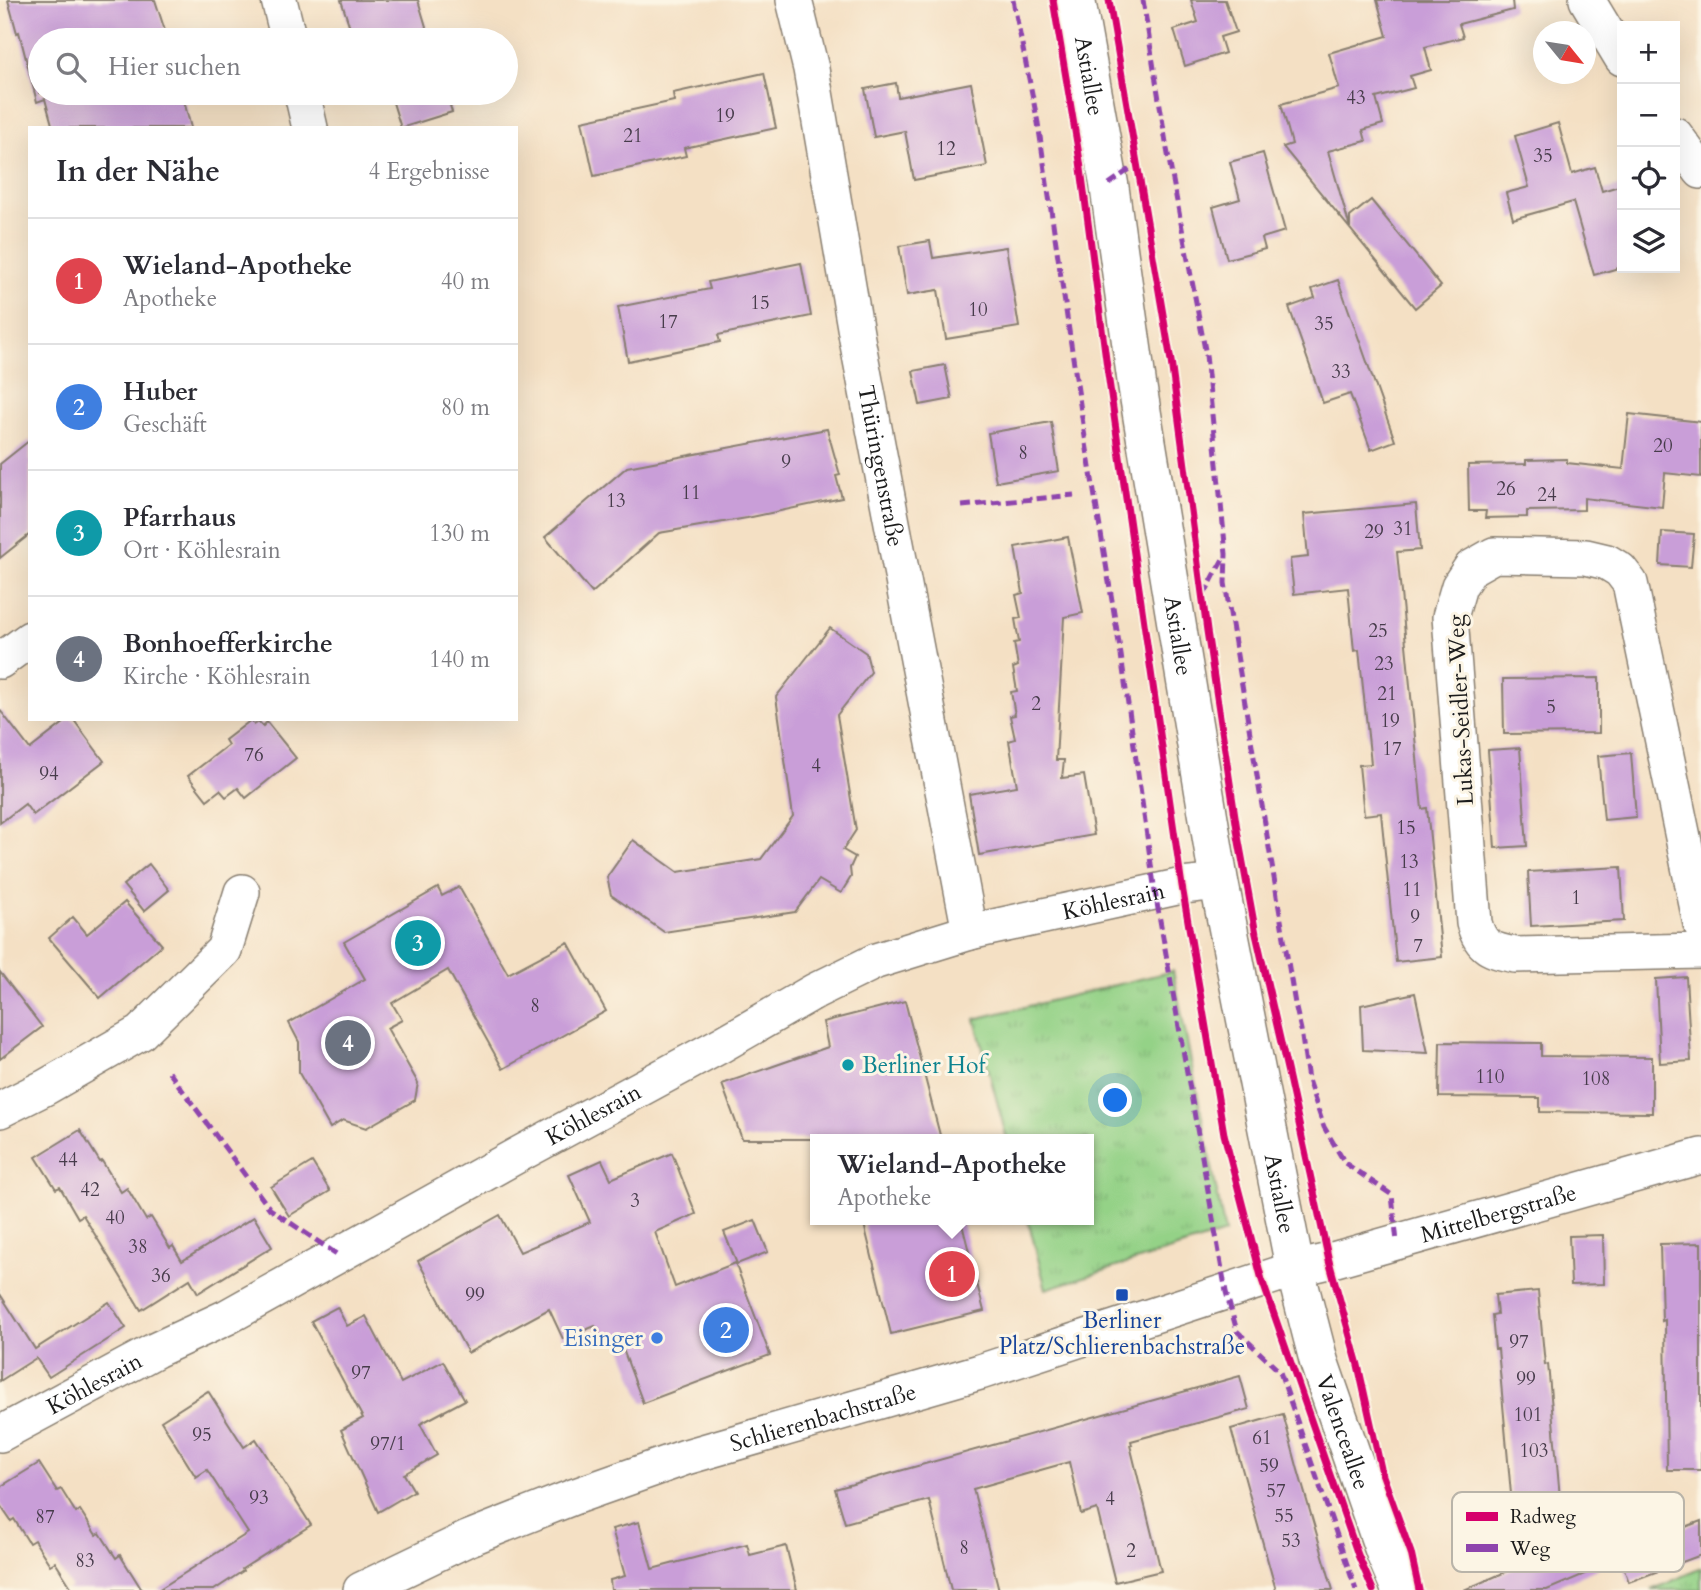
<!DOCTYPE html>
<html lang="de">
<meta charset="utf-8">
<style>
:root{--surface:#fff;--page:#f7f7f7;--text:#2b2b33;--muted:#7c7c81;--line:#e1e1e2;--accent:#c8321e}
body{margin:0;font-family:Cardo,serif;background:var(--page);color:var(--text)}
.controls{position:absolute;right:21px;top:21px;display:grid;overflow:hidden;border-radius:0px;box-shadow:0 7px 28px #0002}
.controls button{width:63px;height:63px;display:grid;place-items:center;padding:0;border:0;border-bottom:2px solid var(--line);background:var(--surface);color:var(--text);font:35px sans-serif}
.compass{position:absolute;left:1533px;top:21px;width:63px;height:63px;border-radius:50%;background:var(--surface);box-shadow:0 7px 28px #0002;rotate:120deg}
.you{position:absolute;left:1116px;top:1101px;width:24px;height:24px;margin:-18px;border:5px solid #fff;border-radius:50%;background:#1a73e8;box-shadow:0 0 0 10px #1a73e833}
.badge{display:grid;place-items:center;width:46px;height:46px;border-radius:50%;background:var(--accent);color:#fff;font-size:23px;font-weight:700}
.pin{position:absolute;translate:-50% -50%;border:4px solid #fff;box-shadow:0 2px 7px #0006}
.popup{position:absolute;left:810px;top:1134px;width:284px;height:91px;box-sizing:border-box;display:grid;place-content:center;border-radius:0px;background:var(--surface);filter:drop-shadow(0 2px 5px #0005);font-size:23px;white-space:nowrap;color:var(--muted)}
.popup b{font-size:26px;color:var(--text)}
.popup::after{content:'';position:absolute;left:50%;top:100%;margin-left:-14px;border:14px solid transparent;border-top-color:var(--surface)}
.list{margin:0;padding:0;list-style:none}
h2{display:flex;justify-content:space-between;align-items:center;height:91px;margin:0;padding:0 28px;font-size:30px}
h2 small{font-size:23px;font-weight:400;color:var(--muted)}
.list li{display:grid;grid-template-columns:46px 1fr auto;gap:21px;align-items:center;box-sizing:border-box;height:126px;padding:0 28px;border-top:2px solid var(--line)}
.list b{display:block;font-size:26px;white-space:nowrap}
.list p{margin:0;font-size:23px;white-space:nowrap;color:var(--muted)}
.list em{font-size:23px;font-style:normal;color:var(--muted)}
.icon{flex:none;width:38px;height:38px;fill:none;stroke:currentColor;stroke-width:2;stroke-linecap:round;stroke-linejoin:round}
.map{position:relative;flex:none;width:1701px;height:1590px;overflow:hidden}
.search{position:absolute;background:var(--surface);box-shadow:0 7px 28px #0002;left:28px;top:28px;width:490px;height:77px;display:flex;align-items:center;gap:18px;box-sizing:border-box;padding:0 24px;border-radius:38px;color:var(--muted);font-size:26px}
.panel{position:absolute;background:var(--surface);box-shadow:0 7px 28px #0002;left:28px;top:126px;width:490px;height:595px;border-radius:0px}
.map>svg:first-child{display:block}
</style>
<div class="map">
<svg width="1701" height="1590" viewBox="0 0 1701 1590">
<defs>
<pattern id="grass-tufts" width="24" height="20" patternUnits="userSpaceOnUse" patternTransform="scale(1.75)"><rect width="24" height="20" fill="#94d287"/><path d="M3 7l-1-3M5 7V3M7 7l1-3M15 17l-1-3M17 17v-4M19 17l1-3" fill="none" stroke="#7fb474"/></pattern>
</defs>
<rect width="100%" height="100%" fill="#fcf5e5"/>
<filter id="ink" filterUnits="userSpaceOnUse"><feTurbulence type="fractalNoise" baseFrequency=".0143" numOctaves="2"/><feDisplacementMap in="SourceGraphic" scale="14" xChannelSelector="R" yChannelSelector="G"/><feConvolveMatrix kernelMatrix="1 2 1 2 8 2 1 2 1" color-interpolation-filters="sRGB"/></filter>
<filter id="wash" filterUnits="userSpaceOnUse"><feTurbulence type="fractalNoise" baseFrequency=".00686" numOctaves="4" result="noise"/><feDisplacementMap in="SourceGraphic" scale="28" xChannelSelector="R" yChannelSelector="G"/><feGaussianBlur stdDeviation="1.57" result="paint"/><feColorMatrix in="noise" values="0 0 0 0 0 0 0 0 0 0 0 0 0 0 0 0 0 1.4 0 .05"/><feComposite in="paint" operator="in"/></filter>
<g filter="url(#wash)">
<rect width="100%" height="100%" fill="#f4e0c4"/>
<g fill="url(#grass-tufts)" stroke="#587752" stroke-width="2">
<polygon points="1173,971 1225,1233 1046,1289 1028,1220 1088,1220 1088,1139 1007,1139 975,1019"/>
<polygon points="1701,1568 1701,1590 1652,1590"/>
</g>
<g id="blocks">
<g fill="#c99ed8">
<polygon points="8,0 155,0 168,40 40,40 40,93 182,93 191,128 53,128 45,99 37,102 19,32 17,33"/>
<polygon points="341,0 418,0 430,40 354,40"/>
<polygon points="1191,0 1225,0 1236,32 1220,37 1225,53 1185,66 1174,30 1198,22"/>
<polygon points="1377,0 1512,0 1513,10 1459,24 1463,37 1425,47 1431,70 1410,76 1414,88 1376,98 1383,124 1363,130 1366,141 1328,151 1350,228 1350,217 1371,200 1441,286 1415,308 1283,147 1292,144 1281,104 1339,88 1329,53 1387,36"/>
<polygon points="764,73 776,128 684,148 686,156 594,176 582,121 674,101 673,93"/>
<polygon points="896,83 898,97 971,83 987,166 914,180 905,131 874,137 865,89"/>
<polygon points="390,93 446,93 452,112 401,128"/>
<polygon points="1558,123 1572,174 1595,167 1602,191 1622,185 1622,267 1594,275 1573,202 1513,219 1506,193 1529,187 1515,136"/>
<polygon points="1263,153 1285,231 1262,238 1265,249 1227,259 1213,207 1240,199 1230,162"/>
<polygon points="930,241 933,258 1006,247 1019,327 946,339 938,290 907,295 899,246"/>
<polygon points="801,263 811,316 718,335 720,342 628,361 618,307 710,289 708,282"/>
<polygon points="1338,280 1395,441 1371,450 1350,394 1323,403 1289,307 1315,298 1312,289"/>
<polygon points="945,365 952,399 920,405 913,371"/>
<polygon points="1629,414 1701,422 1701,477 1665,473 1662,507 1584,498 1584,510 1527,511 1527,517 1485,518 1486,511 1469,511 1468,465 1526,464 1526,460 1567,459 1567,463 1623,469"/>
<polygon points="1051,422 1059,471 996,482 988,433"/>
<polygon points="827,429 840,475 836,476 842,498 747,518 659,533 592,593 545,537 627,467"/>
<polygon points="30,440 30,534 0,558 0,464"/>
<polygon points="1416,504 1420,550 1397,552 1422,809 1427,808 1442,957 1396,962 1381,813 1364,815 1359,765 1371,764 1359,650 1354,651 1348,588 1294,594 1290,559 1308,557 1304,514"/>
<polygon points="1662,532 1694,534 1691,567 1660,565"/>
<polygon points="1068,537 1083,613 1064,617 1056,760 1064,760 1062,778 1084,775 1094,835 979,855 969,794 1017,786 1009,741 1015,739 1010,716 1015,715 1011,692 1017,691 1013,668 1018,666 1014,643 1019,642 1015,619 1021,618 1016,595 1023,593 1015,547"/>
<polygon points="830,628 866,653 871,672 837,715 856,830 843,850 855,857 850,868 851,877 841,893 819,880 795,912 664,932 611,895 607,877 633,840 678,872 761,859 793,816 776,697"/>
<polygon points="1599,678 1599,733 1504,734 1503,679"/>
<polygon points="0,710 30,749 69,719 73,719 104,761 33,815 25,804 0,823"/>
<polygon points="251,720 254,725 259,722 263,726 267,722 296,758 246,798 238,788 226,797 220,790 207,800 188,776 228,745 225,740"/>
<polygon points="1520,748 1527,846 1495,848 1488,750"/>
<polygon points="1631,753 1636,817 1604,820 1598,756"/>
<polygon points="149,864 169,890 144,911 123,885"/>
<polygon points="1621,867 1624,921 1531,926 1528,872"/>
<polygon points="459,887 508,974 568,942 606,1011 503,1069 448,970 392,1003 402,1020 387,1028 418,1083 415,1100 366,1128 343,1120 330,1128 299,1073 299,1042 289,1023 365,979 344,942 438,888 442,896"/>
<polygon points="125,902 162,945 100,998 49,938 73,917 87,934"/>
<polygon points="0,972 42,1027 0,1059"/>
<polygon points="1686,977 1691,1061 1660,1063 1656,979"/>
<polygon points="1415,993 1428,1053 1363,1050 1361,1005"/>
<polygon points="905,1001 941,1139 742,1139 722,1084 828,1047 823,1022"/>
<polygon points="1440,1042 1541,1043 1541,1056 1652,1057 1652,1113 1540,1112 1540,1098 1439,1097"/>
<polygon points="80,1130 100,1162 102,1161 121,1192 127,1188 146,1220 151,1217 170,1248 173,1246 182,1261 254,1217 272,1247 198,1293 190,1279 141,1310 83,1215 78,1218 60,1187 56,1189 36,1157"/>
<polygon points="672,1153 696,1214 655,1232 675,1287 735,1263 770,1355 643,1403 618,1336 603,1341 595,1326 563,1339 549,1309 468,1353 418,1261 500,1215 520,1252 590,1222 569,1175 602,1160 611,1179"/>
<polygon points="312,1162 330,1191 289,1216 271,1187"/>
<polygon points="755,1220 768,1252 737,1264 724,1232"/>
<polygon points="863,1220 961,1220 984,1311 891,1334"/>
<polygon points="1603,1235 1604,1284 1571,1285 1569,1236"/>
<polygon points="1701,1243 1701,1470 1667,1470 1665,1320 1662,1321 1660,1244"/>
<polygon points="1538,1291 1545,1365 1548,1364 1561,1509 1518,1513 1516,1494 1511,1494 1498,1349 1495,1349 1492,1315 1497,1314 1495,1295"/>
<polygon points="0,1294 35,1349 109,1302 126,1328 49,1377 36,1358 0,1381"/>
<polygon points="337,1307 347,1326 366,1316 401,1383 443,1361 465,1400 420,1424 437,1455 404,1474 414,1491 378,1512 341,1430 363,1418 311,1321"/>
<polygon points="1240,1376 1249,1409 1131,1441 1132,1445 1130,1445 1161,1571 1115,1582 1097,1509 1081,1514 1069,1462 973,1489 999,1590 951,1590 929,1500 845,1523 835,1489"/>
<polygon points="208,1391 244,1447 256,1439 311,1525 242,1569 243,1571 214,1590 158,1590 248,1533 207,1470 196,1477 161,1421"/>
<polygon points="1283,1414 1298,1470 1333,1590 1276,1590 1231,1429"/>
<polygon points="39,1463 57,1491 61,1489 76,1513 80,1510 96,1535 100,1533 116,1558 120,1555 142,1590 67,1590 71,1587 55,1562 50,1565 34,1540 29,1543 14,1519 11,1521 0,1505 0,1487"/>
<polygon points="1701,1521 1701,1555 1629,1582 1618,1553"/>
<polygon points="639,1522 652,1569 747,1544 750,1555 786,1546 797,1590 611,1590 610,1580 625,1576 612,1529"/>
<polygon points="1586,1537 1599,1568 1547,1590 1464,1590"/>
</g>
</g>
</g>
<g filter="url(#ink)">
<use href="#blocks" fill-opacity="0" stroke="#887e70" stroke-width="2"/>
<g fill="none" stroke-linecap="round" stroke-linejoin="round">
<defs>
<g id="minor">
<polyline points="279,0 289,40"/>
<path id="s1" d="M794 0 811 69 857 339 970 932"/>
<polyline points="1587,0 1622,58"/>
<polyline points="302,93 310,128"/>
<polyline points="1675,135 1701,171"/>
<polyline points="0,661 30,639"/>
<path d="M1701 924 1630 583 1620 570 1607 562 1586 557 1494 555 1471 568 1459 586 1450 617 1474 923C1481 948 1491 950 1515 955L1701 951"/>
<polyline points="0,1110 46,1087 140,1033 224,950 242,892"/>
<path id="s2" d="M0 1434 156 1350 227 1317 514 1157 721 1045 815 991 876 961 970 932 1182 886 1219 882"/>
<path id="s3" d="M361 1590 467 1539 573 1497 686 1457 980 1372 1295 1269 1329 1261 1701 1156"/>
</g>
<g id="tertiary">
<path id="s4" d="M1076 0 1109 184 1137 384 1219 882 1295 1269 1319 1362 1386 1555 1401 1590"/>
</g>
</defs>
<use href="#minor" stroke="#887e70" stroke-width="38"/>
<use href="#tertiary" stroke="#887e70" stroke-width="41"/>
<use href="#minor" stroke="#fff" stroke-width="35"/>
<use href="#tertiary" stroke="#fff" stroke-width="38"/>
<g stroke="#8e44ad" stroke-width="5" stroke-dasharray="10 5" stroke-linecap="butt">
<polyline points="1013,0 1038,123 1084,431 1121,655 1155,892 1226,1292 1237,1331 1280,1372 1356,1590"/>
<polyline points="1143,0 1167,149 1206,355 1226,554 1225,583 1295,1004 1301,1030 1308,1080 1324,1127 1345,1163 1392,1195 1397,1242"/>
<polyline points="1109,184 1137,164"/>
<polyline points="962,506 1074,495"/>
<polyline points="1204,595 1224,557"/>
<polyline points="169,1072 270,1209 338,1255"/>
</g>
<defs>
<g id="cycleway">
<polyline points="1053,0 1080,161 1107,367 1182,886 1224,1134 1262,1280 1358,1555 1373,1590"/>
<polyline points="1109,0 1171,361 1207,631 1238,836 1256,934 1289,1078 1329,1261 1358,1365 1382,1473 1411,1553 1419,1590"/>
</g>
</defs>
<use href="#cycleway" stroke="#fcf5e5" stroke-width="11"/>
<use href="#cycleway" stroke="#d6006c" stroke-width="7"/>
</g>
</g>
<circle fill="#0f9aa8" stroke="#fcf5e5" stroke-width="2.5" cx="848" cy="1065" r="7"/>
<rect fill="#1a4fb4" stroke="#fcf5e5" stroke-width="2.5" x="1115" y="1288" width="14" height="14" rx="3.5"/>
<circle fill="#3f7fe0" stroke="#fcf5e5" stroke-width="2.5" cx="657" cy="1338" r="7"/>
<g text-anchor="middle" stroke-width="6" stroke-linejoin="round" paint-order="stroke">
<g font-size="19" fill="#473c4b">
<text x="1356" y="104">43</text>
<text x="725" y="122">19</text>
<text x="633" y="142">21</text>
<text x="946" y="155">12</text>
<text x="1543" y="162">35</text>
<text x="760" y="309">15</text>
<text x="978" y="316">10</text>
<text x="668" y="328">17</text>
<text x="1324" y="330">35</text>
<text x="1341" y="378">33</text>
<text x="1663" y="452">20</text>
<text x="1023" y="459">8</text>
<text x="786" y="468">9</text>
<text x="1506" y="495">26</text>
<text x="691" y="499">11</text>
<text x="1547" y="501">24</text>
<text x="616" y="507">13</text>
<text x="1403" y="535">31</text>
<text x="1374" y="538">29</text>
<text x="1378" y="637">25</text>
<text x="1384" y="670">23</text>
<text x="1387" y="700">21</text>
<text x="1036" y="710">2</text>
<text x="1551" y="713">5</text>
<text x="1390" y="727">19</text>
<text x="1392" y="755">17</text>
<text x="254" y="761">76</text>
<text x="816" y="772">4</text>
<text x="49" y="780">94</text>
<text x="1406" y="834">15</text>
<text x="1409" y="868">13</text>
<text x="1412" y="896">11</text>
<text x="1576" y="904">1</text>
<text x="1415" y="923">9</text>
<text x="1418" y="952">7</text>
<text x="535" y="1012">8</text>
<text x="1490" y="1083">110</text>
<text x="1596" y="1085">108</text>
<text x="68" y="1166">44</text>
<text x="90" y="1196">42</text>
<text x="635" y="1207">3</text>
<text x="115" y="1224">40</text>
<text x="138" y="1253">38</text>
<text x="161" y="1282">36</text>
<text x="475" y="1301">99</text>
<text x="1519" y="1348">97</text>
<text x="361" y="1379">97</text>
<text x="1526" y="1385">99</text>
<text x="1528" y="1421">101</text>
<text x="202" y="1441">95</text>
<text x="1262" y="1444">61</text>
<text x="388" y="1450">97/1</text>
<text x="1534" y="1457">103</text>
<text x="1269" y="1472">59</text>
<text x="1276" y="1497">57</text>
<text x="259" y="1504">93</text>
<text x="1110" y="1505">4</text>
<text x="1284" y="1522">55</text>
<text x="45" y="1523">87</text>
<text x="1291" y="1547">53</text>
<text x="964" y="1554">8</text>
<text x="1131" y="1557">2</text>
<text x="85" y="1567">83</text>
</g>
<g font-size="23" fill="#1c1c1c" stroke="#fcf5e5">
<text dy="8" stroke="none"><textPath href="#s4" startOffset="77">Astiallee</textPath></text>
<text dy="8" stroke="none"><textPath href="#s1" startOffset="474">Thüringenstraße</textPath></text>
<text dy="8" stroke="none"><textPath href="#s4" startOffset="644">Astiallee</textPath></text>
<text transform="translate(1460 710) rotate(-93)" y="8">Lukas-Seidler-Weg</text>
<text dy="8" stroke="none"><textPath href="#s2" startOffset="1241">Köhlesrain</textPath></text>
<text dy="8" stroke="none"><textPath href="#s2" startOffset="674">Köhlesrain</textPath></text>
<text dy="8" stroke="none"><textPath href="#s4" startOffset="1211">Astiallee</textPath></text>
<text dy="8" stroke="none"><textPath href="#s3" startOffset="1200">Mittelbergstraße</textPath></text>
<text dy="8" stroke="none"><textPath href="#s2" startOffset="107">Köhlesrain</textPath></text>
<text dy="8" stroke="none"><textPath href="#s3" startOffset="494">Schlierenbachstraße</textPath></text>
<text dy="8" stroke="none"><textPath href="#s4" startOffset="1458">Valenceallee</textPath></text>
</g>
<g font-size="23" fill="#0d838f" stroke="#fcf5e5" text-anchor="start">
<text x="862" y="1073">Berliner Hof</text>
</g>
<g font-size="23" fill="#164399" stroke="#fcf5e5">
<text x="1122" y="1328">Berliner<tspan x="1122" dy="26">Platz/Schlierenbachstraße</tspan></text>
</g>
<g font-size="23" fill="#366cbe" stroke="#fcf5e5" text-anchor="end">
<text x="643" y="1346">Eisinger</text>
</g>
</g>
<rect x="1452" y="1492" width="232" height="80" rx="10" fill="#fcf5e5" stroke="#b9b4a9" stroke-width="2"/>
<rect x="1466" y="1512" width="32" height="9" fill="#d6006c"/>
<rect x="1466" y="1544" width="32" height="8" fill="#8e44ad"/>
<g font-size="19" fill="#1c1c1c">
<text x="1510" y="1523">Radweg</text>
<text x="1510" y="1555">Weg</text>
</g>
</svg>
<div class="controls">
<button>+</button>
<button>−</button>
<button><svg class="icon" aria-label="locate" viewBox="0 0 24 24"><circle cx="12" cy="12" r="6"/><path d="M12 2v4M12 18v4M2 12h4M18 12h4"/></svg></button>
<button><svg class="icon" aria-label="layers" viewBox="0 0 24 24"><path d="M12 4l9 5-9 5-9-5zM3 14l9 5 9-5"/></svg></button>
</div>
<svg class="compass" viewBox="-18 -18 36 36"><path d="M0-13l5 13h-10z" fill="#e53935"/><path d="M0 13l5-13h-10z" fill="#7c7c81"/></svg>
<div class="you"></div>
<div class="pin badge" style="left:952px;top:1274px;background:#e0444e">1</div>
<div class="popup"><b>Wieland-Apotheke</b>Apotheke</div>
<div class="pin badge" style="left:726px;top:1330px;background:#3f7fe0">2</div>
<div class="pin badge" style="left:418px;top:943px;background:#0f9aa8">3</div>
<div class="pin badge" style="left:348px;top:1043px;background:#6b7280">4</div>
<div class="search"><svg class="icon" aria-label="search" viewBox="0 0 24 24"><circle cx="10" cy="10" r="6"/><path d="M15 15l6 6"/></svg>Hier suchen</div>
<section class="panel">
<h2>In der Nähe<small>4 Ergebnisse</small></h2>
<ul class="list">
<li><span class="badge" style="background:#e0444e">1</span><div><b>Wieland-Apotheke</b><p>Apotheke</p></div><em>40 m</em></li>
<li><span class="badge" style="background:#3f7fe0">2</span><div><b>Huber</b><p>Geschäft</p></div><em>80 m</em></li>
<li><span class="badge" style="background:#0f9aa8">3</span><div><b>Pfarrhaus</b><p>Ort · Köhlesrain</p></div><em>130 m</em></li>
<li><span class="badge" style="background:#6b7280">4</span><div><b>Bonhoefferkirche</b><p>Kirche · Köhlesrain</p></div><em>140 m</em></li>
</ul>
</section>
</div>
